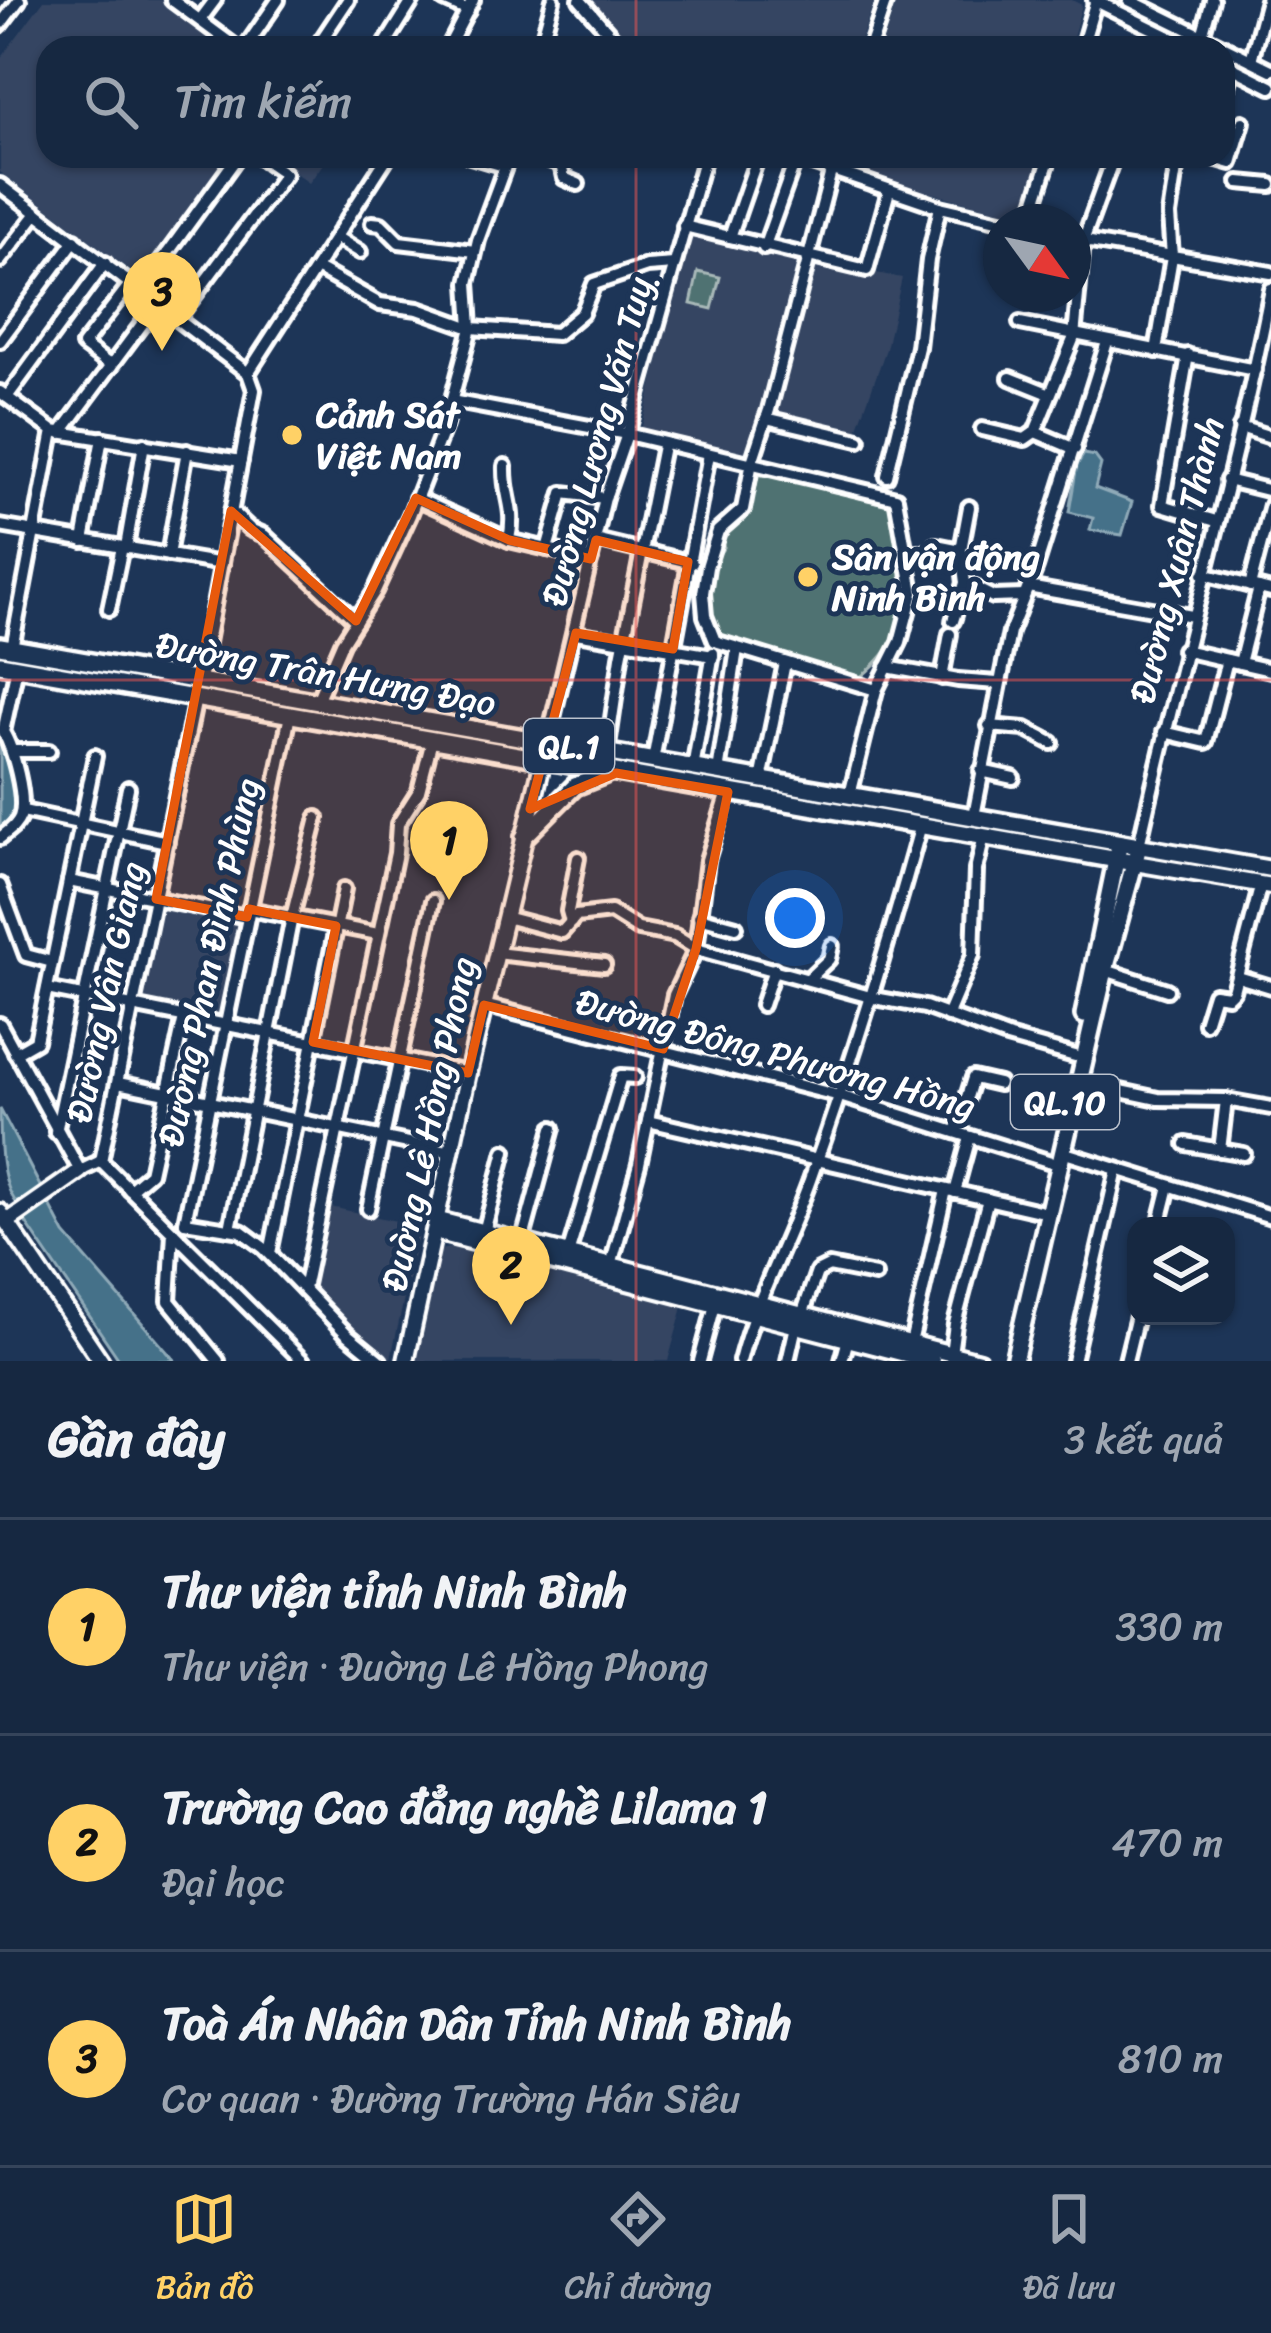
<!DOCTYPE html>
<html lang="vi">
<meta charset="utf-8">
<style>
:root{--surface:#162841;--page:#23344c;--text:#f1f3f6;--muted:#9ea6b1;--line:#35445a;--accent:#ffd166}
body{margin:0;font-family:Sriracha,sans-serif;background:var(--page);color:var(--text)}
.controls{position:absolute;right:36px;bottom:36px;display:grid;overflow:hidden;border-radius:24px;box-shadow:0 3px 9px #0004}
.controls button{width:108px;height:108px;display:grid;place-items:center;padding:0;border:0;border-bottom:3px solid var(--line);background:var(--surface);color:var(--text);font:60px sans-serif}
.compass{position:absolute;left:983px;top:204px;width:108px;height:108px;border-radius:50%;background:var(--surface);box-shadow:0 3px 9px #0004;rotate:123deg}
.you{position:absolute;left:795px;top:918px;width:42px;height:42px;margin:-30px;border:9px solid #fff;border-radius:50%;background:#1a73e8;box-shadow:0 0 0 18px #1a73e833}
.badge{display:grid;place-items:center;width:78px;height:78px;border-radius:50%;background:var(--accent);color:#111;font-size:39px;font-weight:700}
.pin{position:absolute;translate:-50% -99px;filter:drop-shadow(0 3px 6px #0008)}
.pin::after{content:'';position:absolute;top:63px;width:42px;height:36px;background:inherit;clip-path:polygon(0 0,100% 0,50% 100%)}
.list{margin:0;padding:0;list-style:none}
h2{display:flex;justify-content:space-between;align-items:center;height:156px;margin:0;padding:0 48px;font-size:51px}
h2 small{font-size:39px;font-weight:400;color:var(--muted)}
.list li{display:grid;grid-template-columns:78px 1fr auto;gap:36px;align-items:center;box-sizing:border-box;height:216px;padding:0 48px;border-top:3px solid var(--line)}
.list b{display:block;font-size:45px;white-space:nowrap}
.list p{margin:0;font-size:39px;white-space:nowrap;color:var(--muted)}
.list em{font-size:39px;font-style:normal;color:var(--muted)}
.icon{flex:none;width:66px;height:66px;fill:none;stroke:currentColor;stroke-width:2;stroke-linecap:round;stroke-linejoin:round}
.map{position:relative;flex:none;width:1271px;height:1361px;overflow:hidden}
.search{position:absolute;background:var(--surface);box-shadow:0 3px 9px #0004;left:36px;right:36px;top:36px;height:132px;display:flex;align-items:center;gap:30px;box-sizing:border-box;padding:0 42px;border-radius:36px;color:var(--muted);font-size:45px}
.sheet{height:804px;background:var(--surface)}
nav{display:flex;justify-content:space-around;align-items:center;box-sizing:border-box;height:168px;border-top:3px solid var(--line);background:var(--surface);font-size:33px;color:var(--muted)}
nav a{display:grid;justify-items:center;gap:6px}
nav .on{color:var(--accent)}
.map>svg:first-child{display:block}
</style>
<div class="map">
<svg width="1271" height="1361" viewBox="0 0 1271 1361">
<rect width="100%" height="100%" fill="#1d3557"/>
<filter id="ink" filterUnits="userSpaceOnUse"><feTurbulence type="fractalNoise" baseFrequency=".00833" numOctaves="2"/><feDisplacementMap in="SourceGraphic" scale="24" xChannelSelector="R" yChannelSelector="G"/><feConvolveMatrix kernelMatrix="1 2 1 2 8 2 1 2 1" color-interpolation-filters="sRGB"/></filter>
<g filter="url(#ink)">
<g fill="#344562">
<polygon points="44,0 165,0 229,48 48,48 48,156 233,156 140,278 0,172 0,59"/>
<polygon points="592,0 875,0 858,48 631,48"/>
<polygon points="897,0 1072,0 1082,5 1070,48 881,48"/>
<polygon points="272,156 329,156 309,183"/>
<polygon points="845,156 1042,156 1025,218 857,173 841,166"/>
<polygon points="689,233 797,258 770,394 748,452 641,430"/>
<polygon points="810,260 902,278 886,349 855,436 774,418"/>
<polygon points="161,905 238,919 219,1018 142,1003"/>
<polygon points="326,1206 420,1226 391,1358 352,1331 310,1286"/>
<polygon points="452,1247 683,1307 668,1361 413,1361 437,1251"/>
</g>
<g fill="#507272" stroke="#a8b8b8" stroke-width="3">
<polygon points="698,272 720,277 712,309 691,304"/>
<path d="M755 472 893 506 910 598 898 603C903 638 882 660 857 680L716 639C705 606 702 576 724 547L718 538 722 530 746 513Z"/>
</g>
<g fill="#457189" stroke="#8faab8" stroke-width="3">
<polygon points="1084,454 1095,456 1101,464 1095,488 1132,502 1122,535 1090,530 1093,518 1069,512 1077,465"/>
<path d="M0 741C13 768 28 810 0 830Z"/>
<path d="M0 1109 65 1234 175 1361H120L22 1217 20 1207C0 1187 0 1142 0 1109Z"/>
</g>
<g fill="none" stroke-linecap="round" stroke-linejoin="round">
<defs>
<g id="minor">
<polyline points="172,0 237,48"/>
<polyline points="444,0 468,11"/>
<polyline points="580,0 622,48"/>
<polyline points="1094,0 1192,48"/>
<polyline points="1129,0 1271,70"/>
<polyline points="200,20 215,0"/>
<polyline points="0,25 19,0"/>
<polyline points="1202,36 1212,0"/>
<polyline points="245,48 278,0"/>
<polyline points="316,48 348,0"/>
<polyline points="383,48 413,0"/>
<polyline points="448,48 473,0"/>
<polyline points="540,48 553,0"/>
<polyline points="870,48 886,0"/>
<polyline points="1082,48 1096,0"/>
<polyline points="1251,60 1267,0"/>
<polyline points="1223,63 1271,87"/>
<polyline points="1223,104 1233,68"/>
<polyline points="470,156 504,166"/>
<polyline points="536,156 561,164 564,178 578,184"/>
<polyline points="792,156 940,207 1005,222"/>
<polyline points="835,156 769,410 752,462 743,509 718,531 707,567 703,593 705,616 715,641 876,690"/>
<polyline points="1207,156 1231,163 1243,122"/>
<polyline points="1239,182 1271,185"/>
<polyline points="0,185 248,373 254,390 200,680"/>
<polyline points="1029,222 1050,156"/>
<polyline points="372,223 381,224 399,242 475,251"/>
<polyline points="684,226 867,270 889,191"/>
<polyline points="336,237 360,252"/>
<polyline points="730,237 758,156"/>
<polyline points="1073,239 1271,273"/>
<polyline points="764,248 796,158"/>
<polyline points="0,261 37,213"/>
<polyline points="316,268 380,304 418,309 471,328 557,334 582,313 594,284 647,266 674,264"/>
<polyline points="140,291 238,156"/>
<polyline points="177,319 285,174 259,156"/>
<polyline points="1020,323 1255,370"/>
<polyline points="0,341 75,240"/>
<polyline points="1156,351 1172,257 1169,215 1178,156"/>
<polyline points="1188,355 1162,505 1216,521"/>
<polyline points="111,366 83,345 131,283"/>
<polyline points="248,373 388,156"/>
<polyline points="1010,378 1050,394"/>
<polyline points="0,392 53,431 12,648"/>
<polyline points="7,397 105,263"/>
<polyline points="451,401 627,434 896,498 913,593 900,642 876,690 850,795"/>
<polyline points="766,418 859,440"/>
<polyline points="1240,427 1271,437"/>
<polyline points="982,429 1025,439 1035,432 1075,449"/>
<polyline points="53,431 241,461"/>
<polyline points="1035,432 1074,337 1083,241 1114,156"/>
<polyline points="61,433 157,304"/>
<path d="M505 466C504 500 516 505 509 540"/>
<polyline points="887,476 918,347 928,260 940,207"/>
<polyline points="1227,480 1271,491"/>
<polyline points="416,498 509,540 591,559"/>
<polyline points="231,511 250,529 264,535 356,621"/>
<polyline points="0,526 222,564"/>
<polyline points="596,540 692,563"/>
<polyline points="83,541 102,438"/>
<polyline points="126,547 144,444"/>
<polyline points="547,549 563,493 605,498"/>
<polyline points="908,552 932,553 936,545 961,550"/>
<polyline points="168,555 187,451"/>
<polyline points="1203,574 1271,591"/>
<polyline points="965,583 993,597 1024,596"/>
<polyline points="1250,586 1271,505"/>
<polyline points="1028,587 1192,616"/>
<polyline points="109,609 122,547"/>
<polyline points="953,621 965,583 961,550 969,507"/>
<polyline points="576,633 713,656"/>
<polyline points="1183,650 1271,670"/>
<polyline points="1240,663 1259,588"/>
<polyline points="887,667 958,680 997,683"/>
<polyline points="942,678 950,634"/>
<polyline points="196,698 101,1161 303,1361"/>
<polyline points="317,701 342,643 375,591 410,515 445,425 471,328 468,283 478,240 509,156"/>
<polyline points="989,726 1025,729 1052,743"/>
<polyline points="1164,732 1206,742 1227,660"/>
<polyline points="547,743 605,498 627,434 705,156"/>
<polyline points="14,751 49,751"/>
<polyline points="607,753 621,657 663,446"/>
<polyline points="653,761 709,454"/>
<polyline points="693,768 713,653"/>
<polyline points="981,771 1013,778"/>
<polyline points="718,772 737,649"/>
<polyline points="761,780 785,663"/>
<polyline points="23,811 167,842"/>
<polyline points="974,816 1010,632 1036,567 1107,342"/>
<path d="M0 838C8 831 16 827 20 817 27 799 13 748 3 732L17 667"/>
<path d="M1139 846C1180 659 1235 476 1271 289"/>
<polyline points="69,881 247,917"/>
<polyline points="0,885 26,955 52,962"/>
<polyline points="249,909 378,934"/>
<polyline points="505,917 562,932 576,916 611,912 638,929 675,936 696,949 874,998 925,1007 1007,1037 1075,1056"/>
<polyline points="699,917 736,927"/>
<polyline points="571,922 568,911 578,858"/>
<polyline points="496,953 604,965"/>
<polyline points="1105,970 1167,990"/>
<polyline points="1238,977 1271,987"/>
<polyline points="809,978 829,959 832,946"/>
<polyline points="47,989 468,1073"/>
<polyline points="484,1005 840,1096 1051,1162"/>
<polyline points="762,1005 774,969"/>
<polyline points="947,1016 973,955 976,870 984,836"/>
<polyline points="1205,1023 1214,994 1228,996 1233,991 1261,884"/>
<polyline points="0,1024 80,1171 101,1161"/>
<polyline points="15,1053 36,1041 95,756"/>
<polyline points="1079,1082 1158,1099 1226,1100 1271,1108"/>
<polyline points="118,1083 452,1152"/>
<polyline points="648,1121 1039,1211"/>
<polyline points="56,1132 128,788"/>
<polyline points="956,1132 973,1078 999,1084"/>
<polyline points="1186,1144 1244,1154"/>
<polyline points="1220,1150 1226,1100"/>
<polyline points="1062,1152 1271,1217"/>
<polyline points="130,1190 150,1173 184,1017"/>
<polyline points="955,1192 970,1137"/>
<polyline points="368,1209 433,901"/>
<polyline points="185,1222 290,715"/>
<polyline points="185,1222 241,1231 264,1248 347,1334 380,1361"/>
<polyline points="1159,1226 1169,1186"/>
<polyline points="230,1229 292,917 317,818"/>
<polyline points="173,1232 169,1301 218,1361"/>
<polyline points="484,1232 505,1151"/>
<polyline points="522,1242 553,1128"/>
<polyline points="270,1253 344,889"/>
<polyline points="568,1254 621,1076 635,1077"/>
<polyline points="611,1265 639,1164 674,995 696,949 707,860 728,792"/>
<polyline points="304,1289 396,853 398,824 419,791 432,740"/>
<polyline points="802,1315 817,1272 829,1266 875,1275"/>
<polyline points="911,1343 946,1190"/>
<polyline points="951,1354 955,1324 988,1199"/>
<polyline points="700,1361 715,1305"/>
<path d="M740 1361C756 1299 788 1241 810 1180 852 1063 888 945 921 825"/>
<polyline points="788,1361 796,1326"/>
<polyline points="842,1361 848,1339"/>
<polyline points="1073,1361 1117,1170"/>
<polyline points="1126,1361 1137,1316"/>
</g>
<g id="major">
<polyline points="1139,846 1271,869"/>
<polyline points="1135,863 1271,886"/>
<polyline points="0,1212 101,1361"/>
<polyline points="439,1220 979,1361"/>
<polyline points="7,1222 80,1171"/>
<polyline points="435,1232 932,1361"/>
<polyline points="406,1361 468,1073 543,760"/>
</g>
<g id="highway">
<polyline points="0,646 1139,846 1105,970 1014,1361"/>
<polyline points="0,664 1135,863"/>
<polyline points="524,837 575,786 605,774"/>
<polyline points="1084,1015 1118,851"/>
</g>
</defs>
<use href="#minor" stroke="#fff" stroke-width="20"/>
<use href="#major" stroke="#fff" stroke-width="22"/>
<use href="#highway" stroke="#fff" stroke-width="24"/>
<use href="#minor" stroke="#1d3557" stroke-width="10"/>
<use href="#major" stroke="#1d3557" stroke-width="14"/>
<use href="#highway" stroke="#1d3557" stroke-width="15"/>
</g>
</g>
<path fill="#e8590c" fill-opacity="0.2" stroke="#e8590c" stroke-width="9" stroke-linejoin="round" d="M416 498 509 540 591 559 596 540 688 562 673 649 576 633 530 809 616 773 728 792 696 949 663 1049 484 1005 468 1073 313 1042 336 926 249 909 247 917 156 899 231 511 356 621Z"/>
<path fill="none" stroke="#de5353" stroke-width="3" stroke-opacity="0.55" d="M636 0V48M636 156V1361M0 680H1271"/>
<g fill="#ffd166" stroke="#1d3557" stroke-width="4.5">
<circle cx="292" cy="435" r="12"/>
<circle cx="808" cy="577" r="12"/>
</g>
<g text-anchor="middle" stroke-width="10" stroke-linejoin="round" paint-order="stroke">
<g fill="#1d3557" stroke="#bbc2cd" stroke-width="3">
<rect x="524" y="719" width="90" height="54" rx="9"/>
<rect x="1011" y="1075" width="108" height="54" rx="9"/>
</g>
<g font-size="33" font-weight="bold" fill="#fff">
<text x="569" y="758">QL.1</text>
<text x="1065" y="1114">QL.10</text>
</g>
<g font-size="36" font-weight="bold" fill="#fff" stroke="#1d3557" text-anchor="start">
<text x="316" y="427">Cảnh Sát<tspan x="316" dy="41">Việt Nam</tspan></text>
<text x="832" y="569">Sân vận động<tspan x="832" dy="41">Ninh Bình</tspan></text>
</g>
<g font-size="36" fill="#fff" stroke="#1d3557">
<text transform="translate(596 441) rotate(-75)" y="13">Đường Lương Văn Tuỵ</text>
<text transform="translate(1176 560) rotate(-76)" y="13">Đường Xuân Thành</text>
<text transform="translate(326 673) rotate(10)" y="13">Đường Trân Hưng Đạo</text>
<text transform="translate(208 962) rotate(-78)" y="13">Đường Phan Đình Phùng</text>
<text transform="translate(105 992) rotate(-78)" y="13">Đường Vân Giang</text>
<text transform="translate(776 1053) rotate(15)" y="13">Đường Đông Phương Hồng</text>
<text transform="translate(428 1124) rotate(-78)" y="13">Đuờng Lê Hồng Phong</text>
</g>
</g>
</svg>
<div class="controls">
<button><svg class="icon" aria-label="layers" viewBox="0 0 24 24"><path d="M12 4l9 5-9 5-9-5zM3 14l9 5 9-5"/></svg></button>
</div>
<svg class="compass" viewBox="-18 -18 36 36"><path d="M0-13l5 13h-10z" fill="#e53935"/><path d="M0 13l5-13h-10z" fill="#9ea6b1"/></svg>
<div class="you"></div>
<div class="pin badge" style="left:449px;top:900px">1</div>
<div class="pin badge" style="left:511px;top:1325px">2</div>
<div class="pin badge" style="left:162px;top:351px">3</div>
<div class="search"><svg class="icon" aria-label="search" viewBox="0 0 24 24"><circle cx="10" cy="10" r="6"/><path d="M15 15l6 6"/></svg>Tìm kiếm</div>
</div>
<section class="sheet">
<h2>Gần đây<small>3 kết quả</small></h2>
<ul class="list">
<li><span class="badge">1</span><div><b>Thư viện tỉnh Ninh Bình</b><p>Thư viện · Đuờng Lê Hồng Phong</p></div><em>330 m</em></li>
<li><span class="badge">2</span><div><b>Trường Cao đẳng nghề Lilama 1</b><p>Đại học</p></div><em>470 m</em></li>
<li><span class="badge">3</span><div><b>Toà Án Nhân Dân Tỉnh Ninh Bình</b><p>Cơ quan · Đường Trường Hán Siêu</p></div><em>810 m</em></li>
</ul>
</section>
<nav>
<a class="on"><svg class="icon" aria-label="map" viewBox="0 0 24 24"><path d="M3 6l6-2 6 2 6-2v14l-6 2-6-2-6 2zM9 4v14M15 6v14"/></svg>Bản đồ</a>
<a><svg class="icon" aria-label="directions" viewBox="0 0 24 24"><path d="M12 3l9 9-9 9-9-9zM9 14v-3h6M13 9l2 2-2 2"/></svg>Chỉ đường</a>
<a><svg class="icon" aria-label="saved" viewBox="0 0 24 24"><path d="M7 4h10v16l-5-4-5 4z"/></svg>Đã lưu</a>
</nav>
